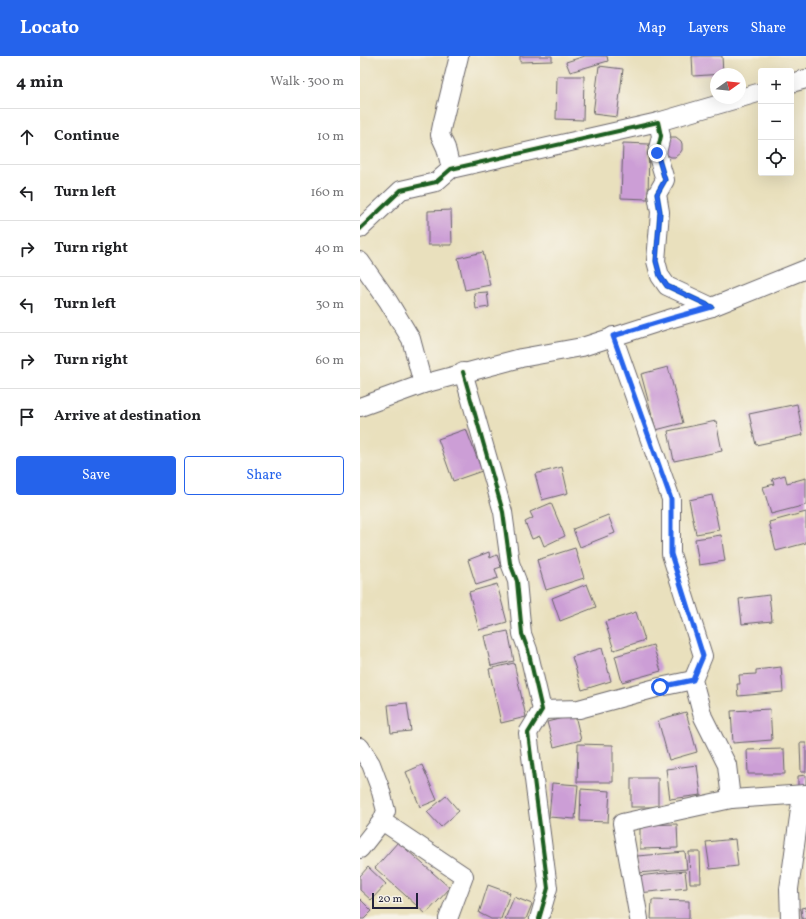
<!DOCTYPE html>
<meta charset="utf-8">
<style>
:root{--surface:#fff;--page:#f2f2f2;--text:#202124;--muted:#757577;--line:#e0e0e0;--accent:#2563eb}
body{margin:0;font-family:Vollkorn,serif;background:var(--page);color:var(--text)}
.controls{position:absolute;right:12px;top:12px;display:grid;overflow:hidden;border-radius:4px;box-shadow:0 4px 16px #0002}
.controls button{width:36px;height:36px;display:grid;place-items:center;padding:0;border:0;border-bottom:1px solid var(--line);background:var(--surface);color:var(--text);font:20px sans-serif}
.compass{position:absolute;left:350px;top:12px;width:36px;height:36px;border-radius:50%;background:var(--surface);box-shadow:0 4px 16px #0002;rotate:75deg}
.scale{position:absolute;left:12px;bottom:10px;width:46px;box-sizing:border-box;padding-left:4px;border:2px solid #22223b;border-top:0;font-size:11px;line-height:14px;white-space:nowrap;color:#22223b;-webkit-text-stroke:3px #f7f3e8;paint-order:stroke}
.stop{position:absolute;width:12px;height:12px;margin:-9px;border:3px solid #2563eb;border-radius:50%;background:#fff}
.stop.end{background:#2563eb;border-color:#fff;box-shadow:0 1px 4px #0008}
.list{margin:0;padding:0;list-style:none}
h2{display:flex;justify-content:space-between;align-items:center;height:52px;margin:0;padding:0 16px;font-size:17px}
h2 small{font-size:13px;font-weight:400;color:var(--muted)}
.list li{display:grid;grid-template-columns:26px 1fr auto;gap:12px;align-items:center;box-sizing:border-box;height:56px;padding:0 16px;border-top:1px solid var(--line)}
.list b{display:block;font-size:15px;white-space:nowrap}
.list em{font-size:13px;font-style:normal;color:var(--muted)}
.actions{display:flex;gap:8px;padding:12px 16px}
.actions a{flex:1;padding:9px 0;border:1px solid var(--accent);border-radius:4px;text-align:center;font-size:14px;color:var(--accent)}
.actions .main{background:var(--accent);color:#fff}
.icon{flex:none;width:22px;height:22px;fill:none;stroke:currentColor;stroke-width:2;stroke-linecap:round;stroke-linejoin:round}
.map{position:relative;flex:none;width:446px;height:863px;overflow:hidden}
header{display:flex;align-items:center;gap:24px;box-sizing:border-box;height:56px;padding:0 20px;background:var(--accent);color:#fff}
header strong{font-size:19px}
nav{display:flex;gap:22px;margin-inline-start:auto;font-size:14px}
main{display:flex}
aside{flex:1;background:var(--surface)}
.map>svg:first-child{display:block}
</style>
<header>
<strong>Locato</strong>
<nav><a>Map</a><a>Layers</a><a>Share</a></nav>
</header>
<main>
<aside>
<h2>4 min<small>Walk · 300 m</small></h2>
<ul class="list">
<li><svg class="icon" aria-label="ahead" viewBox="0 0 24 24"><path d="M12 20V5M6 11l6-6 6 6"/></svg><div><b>Continue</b></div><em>10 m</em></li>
<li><svg class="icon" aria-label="left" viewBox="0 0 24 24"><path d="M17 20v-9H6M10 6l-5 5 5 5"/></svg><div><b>Turn left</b></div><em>160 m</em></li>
<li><svg class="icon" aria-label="right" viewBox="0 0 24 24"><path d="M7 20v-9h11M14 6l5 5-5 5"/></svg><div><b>Turn right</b></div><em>40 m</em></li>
<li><svg class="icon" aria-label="left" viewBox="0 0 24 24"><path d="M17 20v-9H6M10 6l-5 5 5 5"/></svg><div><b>Turn left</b></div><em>30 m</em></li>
<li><svg class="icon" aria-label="right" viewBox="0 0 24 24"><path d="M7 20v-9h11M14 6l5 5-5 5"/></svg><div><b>Turn right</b></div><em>60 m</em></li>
<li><svg class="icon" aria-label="arrive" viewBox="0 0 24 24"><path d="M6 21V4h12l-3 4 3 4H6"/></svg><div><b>Arrive at destination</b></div></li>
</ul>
<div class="actions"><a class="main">Save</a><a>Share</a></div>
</aside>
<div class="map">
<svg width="446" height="863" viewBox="0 0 446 863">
<rect width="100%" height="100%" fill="#f7f3e8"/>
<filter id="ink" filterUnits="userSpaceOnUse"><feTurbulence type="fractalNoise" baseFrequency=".025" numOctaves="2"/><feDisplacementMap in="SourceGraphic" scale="8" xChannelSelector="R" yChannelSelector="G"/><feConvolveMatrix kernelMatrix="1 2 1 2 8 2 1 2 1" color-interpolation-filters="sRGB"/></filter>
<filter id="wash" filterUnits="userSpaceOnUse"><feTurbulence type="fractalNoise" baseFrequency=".012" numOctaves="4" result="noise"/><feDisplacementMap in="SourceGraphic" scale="16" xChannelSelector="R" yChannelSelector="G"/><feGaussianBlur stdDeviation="0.9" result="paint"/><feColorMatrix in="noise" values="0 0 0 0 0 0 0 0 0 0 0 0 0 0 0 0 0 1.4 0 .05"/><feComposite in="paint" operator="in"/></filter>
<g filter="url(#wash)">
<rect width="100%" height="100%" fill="#e9e0bd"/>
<g id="blocks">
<g fill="#cc9ed6">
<polygon points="160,0 192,0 192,5 160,6"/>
<polygon points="225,0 247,0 248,5 210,16 206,6"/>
<polygon points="332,0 362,0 363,18 333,20"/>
<polygon points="239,10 263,13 257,61 233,58"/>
<polygon points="197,20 224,20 223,64 196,63"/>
<polygon points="309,81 316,81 321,85 322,88 322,94 320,97 315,101 311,101 305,98"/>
<polygon points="263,87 289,88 288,143 261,142"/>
<polygon points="91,154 92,189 68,189 68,155"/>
<polygon points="123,196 130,229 105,234 98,202"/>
<polygon points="127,236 129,251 116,253 114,237"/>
<polygon points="308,311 323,367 296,374 281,318"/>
<polygon points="437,348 443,379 396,389 389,358"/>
<polygon points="356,365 362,395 314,405 308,375"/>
<polygon points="106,373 122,415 93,425 78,383"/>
<polygon points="202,411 208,437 182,444 175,418"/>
<polygon points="425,419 427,427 446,422 446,449 411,458 403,431 414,428 412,423"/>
<polygon points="352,439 359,474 336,478 329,444"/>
<polygon points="191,447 205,480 184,490 180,480 172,483 165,466 173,462 170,456"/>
<polygon points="446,456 446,487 416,495 409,466"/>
<polygon points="248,459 255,477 220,491 213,473"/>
<polygon points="361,479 365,505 339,509 335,483"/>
<polygon points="215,492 224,522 186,534 177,504"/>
<polygon points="129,496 130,502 137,499 141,511 135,513 138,522 116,529 108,504"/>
<polygon points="137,528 147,566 119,574 109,536"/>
<polygon points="227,528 236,551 200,565 192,542"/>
<polygon points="409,539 412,565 382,568 379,543"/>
<polygon points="276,556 285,584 254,594 245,566"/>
<polygon points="148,575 154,605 131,610 124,580"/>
<polygon points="293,589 301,615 262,626 255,600"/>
<polygon points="242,592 251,625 222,634 212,601"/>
<polygon points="154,607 166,661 141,667 129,613"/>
<polygon points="421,611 423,636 378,640 377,628 380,628 379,619 396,618 396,614"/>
<polygon points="47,647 51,675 31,677 28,649"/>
<polygon points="410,653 412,684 373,687 371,655"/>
<polygon points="326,656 337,696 309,704 298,664"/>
<polygon points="215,659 221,684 194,691 187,666"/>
<polygon points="440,687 446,687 446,716 441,716"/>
<polygon points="218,688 253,689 253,726 217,726"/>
<polygon points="424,693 425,718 388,718 387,694"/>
<polygon points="62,709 77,744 60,751 46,716"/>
<polygon points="337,709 341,739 310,743 306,713"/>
<polygon points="446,719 446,730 438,731 438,720"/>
<rect x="271" y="722" width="27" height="29"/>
<polygon points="192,727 218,729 215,763 189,761"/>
<polygon points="221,733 250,735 248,766 220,765"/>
<polygon points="86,740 99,755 81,771 67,756"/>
<polygon points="317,768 318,792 280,793 280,769"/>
<polygon points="375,783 378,810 350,813 346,786"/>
<polygon points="38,786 90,832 66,858 15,812"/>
<polygon points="325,796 327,813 278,817 277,800"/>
<polygon points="329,796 340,796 341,827 330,827"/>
<polygon points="8,811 26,828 11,844 0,834 0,820"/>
<polygon points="325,815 327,832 279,837 277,820"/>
<polygon points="128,829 150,837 141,863 131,863 119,857"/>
<polygon points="154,841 172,848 166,863 145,863"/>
<polygon points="0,843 12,855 4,863 0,863"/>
<polygon points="292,844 329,845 329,863 291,863"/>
<polygon points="446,851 446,863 442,863 441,852"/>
</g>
</g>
</g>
<g filter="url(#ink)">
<use href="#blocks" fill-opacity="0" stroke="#686468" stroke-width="1"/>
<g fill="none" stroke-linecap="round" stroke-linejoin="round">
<defs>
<g id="minor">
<polyline points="431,27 446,23"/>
<polyline points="298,66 401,36"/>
<polyline points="91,113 86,92 80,79 82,69 99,0"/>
<polyline points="0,173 41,134 76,126 91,113 298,66 301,80 297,97 305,124 297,138 300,156 296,205 300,220 307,230 352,251"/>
<polyline points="0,205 28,245 51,283 63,328"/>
<polyline points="253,280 311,443 311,498 343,600 333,624 343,661 367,709 371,743"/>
<polyline points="103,316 143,456 150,507 157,525 162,578 168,594 182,654 168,677 188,832 179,863"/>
<polyline points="0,351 63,328 161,302 222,291 309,263 352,251 446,213"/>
<polyline points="182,654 219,653 300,631 333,624"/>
<polyline points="0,691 11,708 20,732 26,755 22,765 0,793"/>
<polyline points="22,765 104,820 88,863"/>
<polyline points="279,863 262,767 371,743 446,738"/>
<polyline points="430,863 429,833 442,739"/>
</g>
</defs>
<use href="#minor" stroke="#686468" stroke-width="20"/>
<use href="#minor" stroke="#fff" stroke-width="18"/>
<defs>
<g id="cycleway">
<polyline points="0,173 41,134 76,126 91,113 298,66 301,80 297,97 305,124 297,138 300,156 296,205 300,220 307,230 352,251"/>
<polyline points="103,316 143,456 150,507 157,525 162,578 168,594 182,654 168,677 188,832 179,863"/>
</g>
</defs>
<use href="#cycleway" stroke="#f7f3e8" stroke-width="6"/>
<use href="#cycleway" stroke="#1b5e20" stroke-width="4"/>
</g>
</g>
<g fill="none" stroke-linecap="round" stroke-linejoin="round" filter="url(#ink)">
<polyline stroke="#2563eb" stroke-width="5" points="297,97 305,124 297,138 300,156 296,205 300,220 307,230 352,251 309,263 253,280 311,443 311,498 343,600 333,624 300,631"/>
</g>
</svg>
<div class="controls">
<button>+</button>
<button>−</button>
<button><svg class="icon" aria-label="locate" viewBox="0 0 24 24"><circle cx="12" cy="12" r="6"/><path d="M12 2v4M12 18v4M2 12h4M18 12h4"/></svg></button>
</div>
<svg class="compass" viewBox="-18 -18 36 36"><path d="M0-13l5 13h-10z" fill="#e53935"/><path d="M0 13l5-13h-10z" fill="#757577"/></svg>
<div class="scale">20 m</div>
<div class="stop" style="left:300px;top:631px"></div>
<div class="stop end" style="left:297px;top:97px"></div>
</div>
</main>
